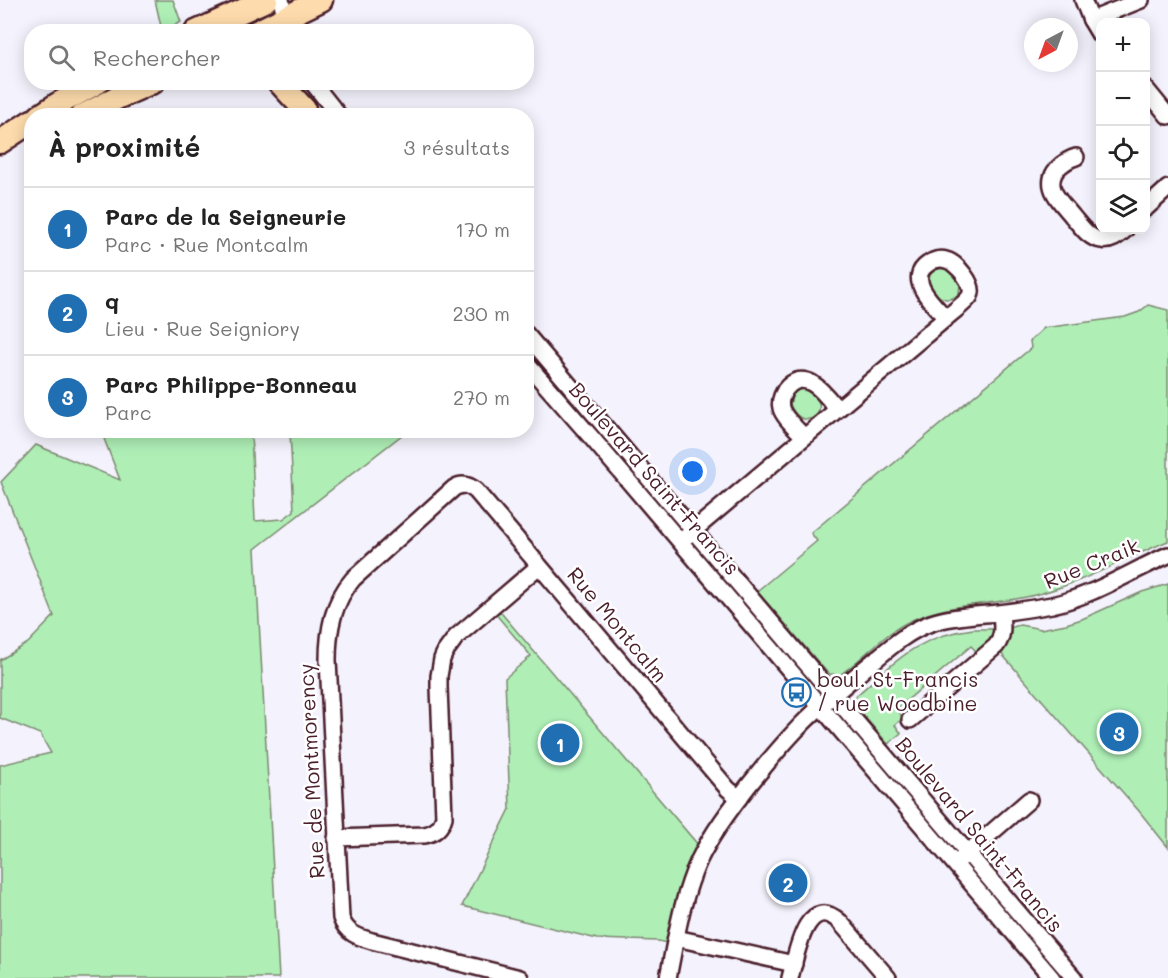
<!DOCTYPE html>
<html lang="fr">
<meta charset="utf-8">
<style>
:root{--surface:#fff;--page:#f6f6f6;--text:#222;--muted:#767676;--line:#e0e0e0;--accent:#1f6fb2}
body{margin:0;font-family:Mali,sans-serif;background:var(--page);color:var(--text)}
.controls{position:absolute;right:18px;top:18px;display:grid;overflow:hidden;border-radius:12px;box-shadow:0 3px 15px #0003}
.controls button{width:54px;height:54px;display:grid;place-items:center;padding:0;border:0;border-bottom:2px solid var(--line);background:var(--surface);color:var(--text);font:30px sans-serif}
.compass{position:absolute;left:1024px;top:18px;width:54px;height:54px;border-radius:50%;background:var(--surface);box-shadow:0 3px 15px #0003;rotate:221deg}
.you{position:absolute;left:693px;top:472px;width:21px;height:21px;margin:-15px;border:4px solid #fff;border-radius:50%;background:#1a73e8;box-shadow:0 0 0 9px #1a73e833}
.badge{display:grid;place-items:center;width:39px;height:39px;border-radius:50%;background:var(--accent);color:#fff;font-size:20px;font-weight:700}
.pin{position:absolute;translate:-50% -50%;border:3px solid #fff;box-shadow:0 2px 6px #0006}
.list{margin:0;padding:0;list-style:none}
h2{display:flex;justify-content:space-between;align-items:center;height:78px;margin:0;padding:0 24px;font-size:26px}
h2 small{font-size:20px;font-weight:400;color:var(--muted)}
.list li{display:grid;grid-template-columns:39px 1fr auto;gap:18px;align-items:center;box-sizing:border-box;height:84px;padding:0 24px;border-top:2px solid var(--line)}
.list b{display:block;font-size:22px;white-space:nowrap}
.list p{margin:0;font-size:20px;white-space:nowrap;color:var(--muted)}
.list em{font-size:20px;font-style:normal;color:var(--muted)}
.icon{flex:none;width:33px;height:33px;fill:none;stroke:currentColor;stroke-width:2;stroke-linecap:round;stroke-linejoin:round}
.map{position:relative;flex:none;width:1168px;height:978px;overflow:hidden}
.search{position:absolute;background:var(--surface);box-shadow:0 3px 15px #0003;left:24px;top:24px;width:510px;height:66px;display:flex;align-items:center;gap:15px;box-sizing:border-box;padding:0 21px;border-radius:24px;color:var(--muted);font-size:22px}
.panel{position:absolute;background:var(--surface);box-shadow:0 3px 15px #0003;left:24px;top:108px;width:510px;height:330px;border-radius:24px}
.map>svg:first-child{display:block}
</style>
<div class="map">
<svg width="1168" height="978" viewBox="0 0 1168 978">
<rect width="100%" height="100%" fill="#f4f3fd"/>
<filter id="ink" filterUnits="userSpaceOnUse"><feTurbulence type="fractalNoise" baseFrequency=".0167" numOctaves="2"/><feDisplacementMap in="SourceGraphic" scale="12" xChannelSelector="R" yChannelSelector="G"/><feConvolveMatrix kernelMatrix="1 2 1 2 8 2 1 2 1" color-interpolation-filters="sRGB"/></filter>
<g filter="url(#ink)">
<g fill="#afefb6" stroke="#7c8770" stroke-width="1.5">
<polygon points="155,0 173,0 181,22 162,31"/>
<path d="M938 267 948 269 960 284 959 293C943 313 915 278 938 267Z"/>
<path d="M1148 305 1168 310V541C1122 560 1080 584 1031 596 989 606 950 602 910 621 883 634 864 658 840 675L830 674 825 670 757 591 817 541 811 533 1031 348 1030 341 1044 328 1125 317 1139 312Z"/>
<path d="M802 388C808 389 810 391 814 395 832 414 801 434 790 404L793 393Z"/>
<polygon points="101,431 251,431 255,521 283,519 294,511 290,431 407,431 255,549 279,978 0,978 0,765 51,753 40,734 0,718 0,660 28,643 54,616 1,482 36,445 120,480"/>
<polygon points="1168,584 1168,847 1139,811 1000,652 1009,628 1020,625 1041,629 1066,624 1082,619 1142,592"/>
<polygon points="497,608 699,846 679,893 668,943 658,941 597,939 462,906 510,809 505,678 531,656 494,612"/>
<path d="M973 629H993C993 640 985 645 976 651L971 646 897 709 903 718 895 725 901 733 888 744 856 707 854 701 856 696C896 661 917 636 973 629Z"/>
</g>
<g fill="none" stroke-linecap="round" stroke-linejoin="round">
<defs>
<g id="minor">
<polyline points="281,0 290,32"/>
<polyline points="1083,0 1091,20 1100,35"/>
<polyline points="1091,20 1141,0"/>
<polyline points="312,82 339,116"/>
<polyline points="1146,89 1168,116"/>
<path d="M1076 157C1068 159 1063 163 1057 169 1042 187 1062 203 1073 217 1080 225 1089 239 1101 240 1111 242 1118 236 1125 230"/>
<polyline points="1146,208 1168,188"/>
<polyline points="526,334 1074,978"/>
<polyline points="526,363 591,437 1052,978"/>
<path d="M804 437C798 430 783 417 781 408 779 401 782 395 785 390 805 365 825 394 837 409"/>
<path d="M687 536 946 318C952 312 966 303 970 296 976 285 956 262 946 260 940 258 933 260 928 264 905 279 934 305 946 318"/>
<path d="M910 720 996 646C1004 636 1002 625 1001 613"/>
<path d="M336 838 424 835C435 833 441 828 444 817L439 687V676L442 659 445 652 456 637 539 566"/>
<polyline points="962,858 1029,800"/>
<polyline points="676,938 794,964"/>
<path d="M520 978 372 941C358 937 346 933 341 918L328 660C328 630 333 602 353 579L454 488C462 483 469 485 476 491L728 789 739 798"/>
<path d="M668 978C676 938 682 897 699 860 712 833 731 808 749 785 766 764 784 742 803 723 822 704 843 687 864 669 885 652 905 632 931 623 952 616 976 615 998 613 1016 611 1034 608 1052 605 1092 596 1130 572 1168 555"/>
<path d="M790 978C796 956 806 891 840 922L888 978"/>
</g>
<g id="highway">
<polyline points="196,32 266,0"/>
<polyline points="256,32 321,0"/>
<polyline points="279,82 304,109"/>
<polyline points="40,116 58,104 98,82"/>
<polyline points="82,116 119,97 153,82"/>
<polyline points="0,142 32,121"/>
</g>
</defs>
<use href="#minor" stroke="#4a1f2b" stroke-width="20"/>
<use href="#highway" stroke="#4a1f2b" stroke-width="27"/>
<use href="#minor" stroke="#fff" stroke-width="15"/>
<use href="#highway" stroke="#fddbac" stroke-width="22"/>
</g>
</g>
<defs>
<symbol id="bus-ring" viewBox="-11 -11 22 22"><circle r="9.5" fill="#fff" stroke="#1f6fb2" stroke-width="1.5"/><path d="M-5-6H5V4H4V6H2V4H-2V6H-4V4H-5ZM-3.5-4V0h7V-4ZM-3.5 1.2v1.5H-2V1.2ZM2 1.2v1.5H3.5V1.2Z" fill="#1f6fb2"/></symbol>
</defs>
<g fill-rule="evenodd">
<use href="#bus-ring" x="780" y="676" width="33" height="33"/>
</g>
<g text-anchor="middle" stroke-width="5" stroke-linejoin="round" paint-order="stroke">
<g font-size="21" fill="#4a1f2b" stroke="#fff">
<text transform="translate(654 479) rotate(49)" y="7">Boulevard Saint-Francis</text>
<text transform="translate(1092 564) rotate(-22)" y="7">Rue Craik</text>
<text transform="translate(617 625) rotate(50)" y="7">Rue Montcalm</text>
<text transform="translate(312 771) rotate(-93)" y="7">Rue de Montmorency</text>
<text transform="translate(979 835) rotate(50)" y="7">Boulevard Saint-Francis</text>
</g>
<g font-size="21" fill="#4a1f2b" stroke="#fff" text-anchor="start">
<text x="817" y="687">boul. St-Francis<tspan x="817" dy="24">/ rue Woodbine</tspan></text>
</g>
</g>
</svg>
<div class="controls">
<button>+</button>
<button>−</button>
<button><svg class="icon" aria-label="locate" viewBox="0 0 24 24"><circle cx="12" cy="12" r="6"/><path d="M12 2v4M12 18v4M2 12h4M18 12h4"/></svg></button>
<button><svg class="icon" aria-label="layers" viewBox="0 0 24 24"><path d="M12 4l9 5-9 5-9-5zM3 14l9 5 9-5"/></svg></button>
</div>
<svg class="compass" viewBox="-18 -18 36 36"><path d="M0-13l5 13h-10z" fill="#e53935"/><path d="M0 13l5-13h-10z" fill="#767676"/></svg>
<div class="you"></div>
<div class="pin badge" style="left:560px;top:743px">1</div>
<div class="pin badge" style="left:788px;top:883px">2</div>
<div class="pin badge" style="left:1119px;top:732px">3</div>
<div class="search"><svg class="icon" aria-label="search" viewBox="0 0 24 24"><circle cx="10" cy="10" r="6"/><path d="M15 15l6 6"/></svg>Rechercher</div>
<section class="panel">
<h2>À proximité<small>3 résultats</small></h2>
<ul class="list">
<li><span class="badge">1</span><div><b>Parc de la Seigneurie</b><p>Parc · Rue Montcalm</p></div><em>170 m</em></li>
<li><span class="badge">2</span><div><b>q</b><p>Lieu · Rue Seigniory</p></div><em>230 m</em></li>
<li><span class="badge">3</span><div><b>Parc Philippe-Bonneau</b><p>Parc</p></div><em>270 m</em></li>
</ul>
</section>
</div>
